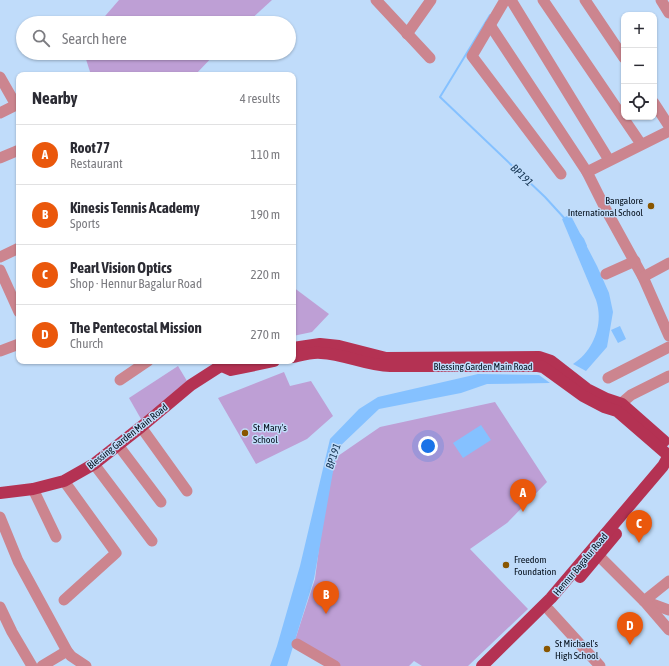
<!DOCTYPE html>
<meta charset="utf-8">
<style>
:root{--surface:#fff;--page:#f2f2f3;--text:#2b2b33;--muted:#7c7c81;--line:#e1e1e2;--accent:#ea580c}
body{margin:0;font-family:"Asap Condensed",sans-serif;background:var(--page);color:var(--text)}
.controls{position:absolute;right:12px;top:12px;display:grid;overflow:hidden;border-radius:8px;box-shadow:0 1px 3px #0004}
.controls button{width:36px;height:36px;display:grid;place-items:center;padding:0;border:0;border-bottom:1px solid var(--line);background:var(--surface);color:var(--text);font:20px sans-serif}
.you{position:absolute;left:428px;top:446px;width:14px;height:14px;margin:-10px;border:3px solid #fff;border-radius:50%;background:#1a73e8;box-shadow:0 0 0 6px #1a73e833}
.badge{display:grid;place-items:center;width:26px;height:26px;border-radius:50%;background:var(--accent);color:#fff;font-size:13px;font-weight:700}
.pin{position:absolute;translate:-50% -33px;filter:drop-shadow(0 1px 2px #0008)}
.pin::after{content:'';position:absolute;top:21px;width:14px;height:12px;background:inherit;clip-path:polygon(0 0,100% 0,50% 100%)}
.list{margin:0;padding:0;list-style:none}
h2{display:flex;justify-content:space-between;align-items:center;height:52px;margin:0;padding:0 16px;font-size:17px}
h2 small{font-size:13px;font-weight:400;color:var(--muted)}
.list li{display:grid;grid-template-columns:26px 1fr auto;gap:12px;align-items:center;box-sizing:border-box;height:60px;padding:0 16px;border-top:1px solid var(--line)}
.list b{display:block;font-size:15px;white-space:nowrap}
.list p{margin:0;font-size:13px;white-space:nowrap;color:var(--muted)}
.list em{font-size:13px;font-style:normal;color:var(--muted)}
.icon{flex:none;width:22px;height:22px;fill:none;stroke:currentColor;stroke-width:2;stroke-linecap:round;stroke-linejoin:round}
.map{position:relative;flex:none;width:669px;height:666px;overflow:hidden}
.search{position:absolute;background:var(--surface);box-shadow:0 1px 3px #0004;left:16px;top:16px;width:280px;height:44px;display:flex;align-items:center;gap:10px;box-sizing:border-box;padding:0 14px;border-radius:22px;color:var(--muted);font-size:15px}
.panel{position:absolute;background:var(--surface);box-shadow:0 1px 3px #0004;left:16px;top:72px;width:280px;height:292px;border-radius:8px}
.map>svg:first-child{display:block}
</style>
<div class="map">
<svg width="669" height="666" viewBox="0 0 669 666">
<rect width="100%" height="100%" fill="#c0dcfa"/>
<g fill="#be9fd5">
<polygon points="119,0 272,0 247,23 99,23"/>
<polygon points="84,53 216,53 195,75 91,75"/>
<polygon points="293,287 329,314 312,332 293,336"/>
<polygon points="178,366 187,381 141,419 129,398"/>
<polygon points="284,372 290,386 311,381 333,416 307,439 256,464 218,398"/>
<polygon points="495,402 547,482 507,523 470,549 528,609 468,666 422,666 414,661 409,666 339,666 295,640 315,579 321,532 335,458 380,427"/>
</g>
<g fill="#85c1ff">
<path d="M570 214 597 266 609 293 613 312 607 347 586 371 573 364C594 351 604 323 596 300L562 219Z"/>
<polygon points="620,326 626,339 618,343 611,330"/>
<polygon points="478,374 539,375 550,383 487,384 461,393 379,409 337,449 314,579 287,666 270,666 277,646 300,566 330,439 359,409 378,397"/>
<polygon points="481,425 491,440 463,458 453,443"/>
</g>
<g fill="none" stroke-linecap="round" stroke-linejoin="round">
<g stroke="#85c1ff" stroke-width="2">
<polyline points="490,15 440,97 545,197 566,220"/>
<polyline points="580,235 583,239 586,246"/>
</g>
<g stroke="#cc858f" stroke-width="11">
<polyline points="376,0 430,58"/>
<polyline points="505,0 472,56 561,174"/>
<polyline points="511,0 609,160"/>
<polyline points="543,0 641,144"/>
<polyline points="585,0 624,58"/>
<polyline points="661,0 669,13"/>
<polyline points="490,25 587,172 605,208 643,277 669,336"/>
<polyline points="407,34 431,0"/>
<polyline points="0,77 16,105 0,113"/>
<polyline points="654,103 669,126"/>
<polyline points="0,158 19,150"/>
<polyline points="587,172 669,131"/>
<polyline points="0,257 19,248"/>
<polyline points="0,270 19,312"/>
<polyline points="606,274 635,261"/>
<polyline points="643,277 669,263"/>
<polyline points="0,351 19,344"/>
<polyline points="608,378 669,347"/>
<polyline points="120,380 148,361"/>
<polyline points="624,401 631,395 669,376"/>
<polyline points="141,427 187,491"/>
<polyline points="118,445 161,502"/>
<polyline points="94,464 152,541"/>
<polyline points="33,489 56,537"/>
<polyline points="0,517 18,561 67,651 71,656 86,666"/>
<polyline points="598,555 644,601 669,610"/>
<polyline points="669,581 644,601 669,630"/>
<polyline points="64,600 116,553 64,481"/>
<polyline points="0,607 12,632 32,666"/>
<polyline points="549,610 600,666"/>
<polyline points="297,644 335,666"/>
<polyline points="42,666 67,651"/>
</g>
<g stroke="#b43253" stroke-width="12">
<polyline points="293,348 320,344 339,346 386,358 539,357 551,361 587,389 607,399 622,404 664,441"/>
<path d="M293 357C302 355 312 352 321 353 345 354 367 366 390 366H538L543 367 583 396 604 407 617 411 669 456"/>
<polyline points="222,366 231,370 274,361"/>
<polyline points="0,493 33,489 64,481 94,464 141,427 191,385 219,367 232,361"/>
<polyline points="580,577 616,534"/>
<polyline points="482,666 551,598 663,466 669,455"/>
</g>
</g>
<g fill="#895600" stroke="#c0dcfa" stroke-width="1.5">
<circle cx="651" cy="206" r="4"/>
<circle cx="245" cy="433" r="4"/>
<circle cx="506" cy="565" r="4"/>
<circle cx="547" cy="649" r="4"/>
</g>
<g text-anchor="middle" stroke-width="3" stroke-linejoin="round" paint-order="stroke">
<g font-size="10" fill="#05101c" stroke="#c0dcfa" text-anchor="start">
<text x="643" y="204" text-anchor="end">Bangalore<tspan x="643" dy="12">International School</tspan></text>
<text x="253" y="431">St. Mary's<tspan x="253" dy="12">School</tspan></text>
<text x="514" y="563">Freedom<tspan x="514" dy="12">Foundation</tspan></text>
<text x="555" y="647">St Michael's<tspan x="555" dy="12">High School</tspan></text>
</g>
<g font-size="10" fill="#05101c" stroke="#c0dcfa">
<text x="483" y="370">Blessing Garden Main Road</text>
<text transform="translate(127 436) rotate(-38)" y="4">Blessing Garden Main Road</text>
<text transform="translate(580 564) rotate(-50)" y="4">Hennur Bagalur Road</text>
</g>
<g font-size="11" font-style="italic" fill="#123250" stroke="#c0dcfa">
<text transform="translate(522 175) rotate(44)" y="4">BP191</text>
<text transform="translate(333 456) rotate(-72)" y="4">BP191</text>
</g>
</g>
</svg>
<div class="controls">
<button>+</button>
<button>−</button>
<button><svg class="icon" aria-label="locate" viewBox="0 0 24 24"><circle cx="12" cy="12" r="6"/><path d="M12 2v4M12 18v4M2 12h4M18 12h4"/></svg></button>
</div>
<div class="you"></div>
<div class="pin badge" style="left:523px;top:512px">A</div>
<div class="pin badge" style="left:326px;top:614px">B</div>
<div class="pin badge" style="left:639px;top:543px">C</div>
<div class="pin badge" style="left:630px;top:645px">D</div>
<div class="search"><svg class="icon" aria-label="search" viewBox="0 0 24 24"><circle cx="10" cy="10" r="6"/><path d="M15 15l6 6"/></svg>Search here</div>
<section class="panel">
<h2>Nearby<small>4 results</small></h2>
<ul class="list">
<li><span class="badge">A</span><div><b>Root77</b><p>Restaurant</p></div><em>110 m</em></li>
<li><span class="badge">B</span><div><b>Kinesis Tennis Academy</b><p>Sports</p></div><em>190 m</em></li>
<li><span class="badge">C</span><div><b>Pearl Vision Optics</b><p>Shop · Hennur Bagalur Road</p></div><em>220 m</em></li>
<li><span class="badge">D</span><div><b>The Pentecostal Mission</b><p>Church</p></div><em>270 m</em></li>
</ul>
</section>
</div>
